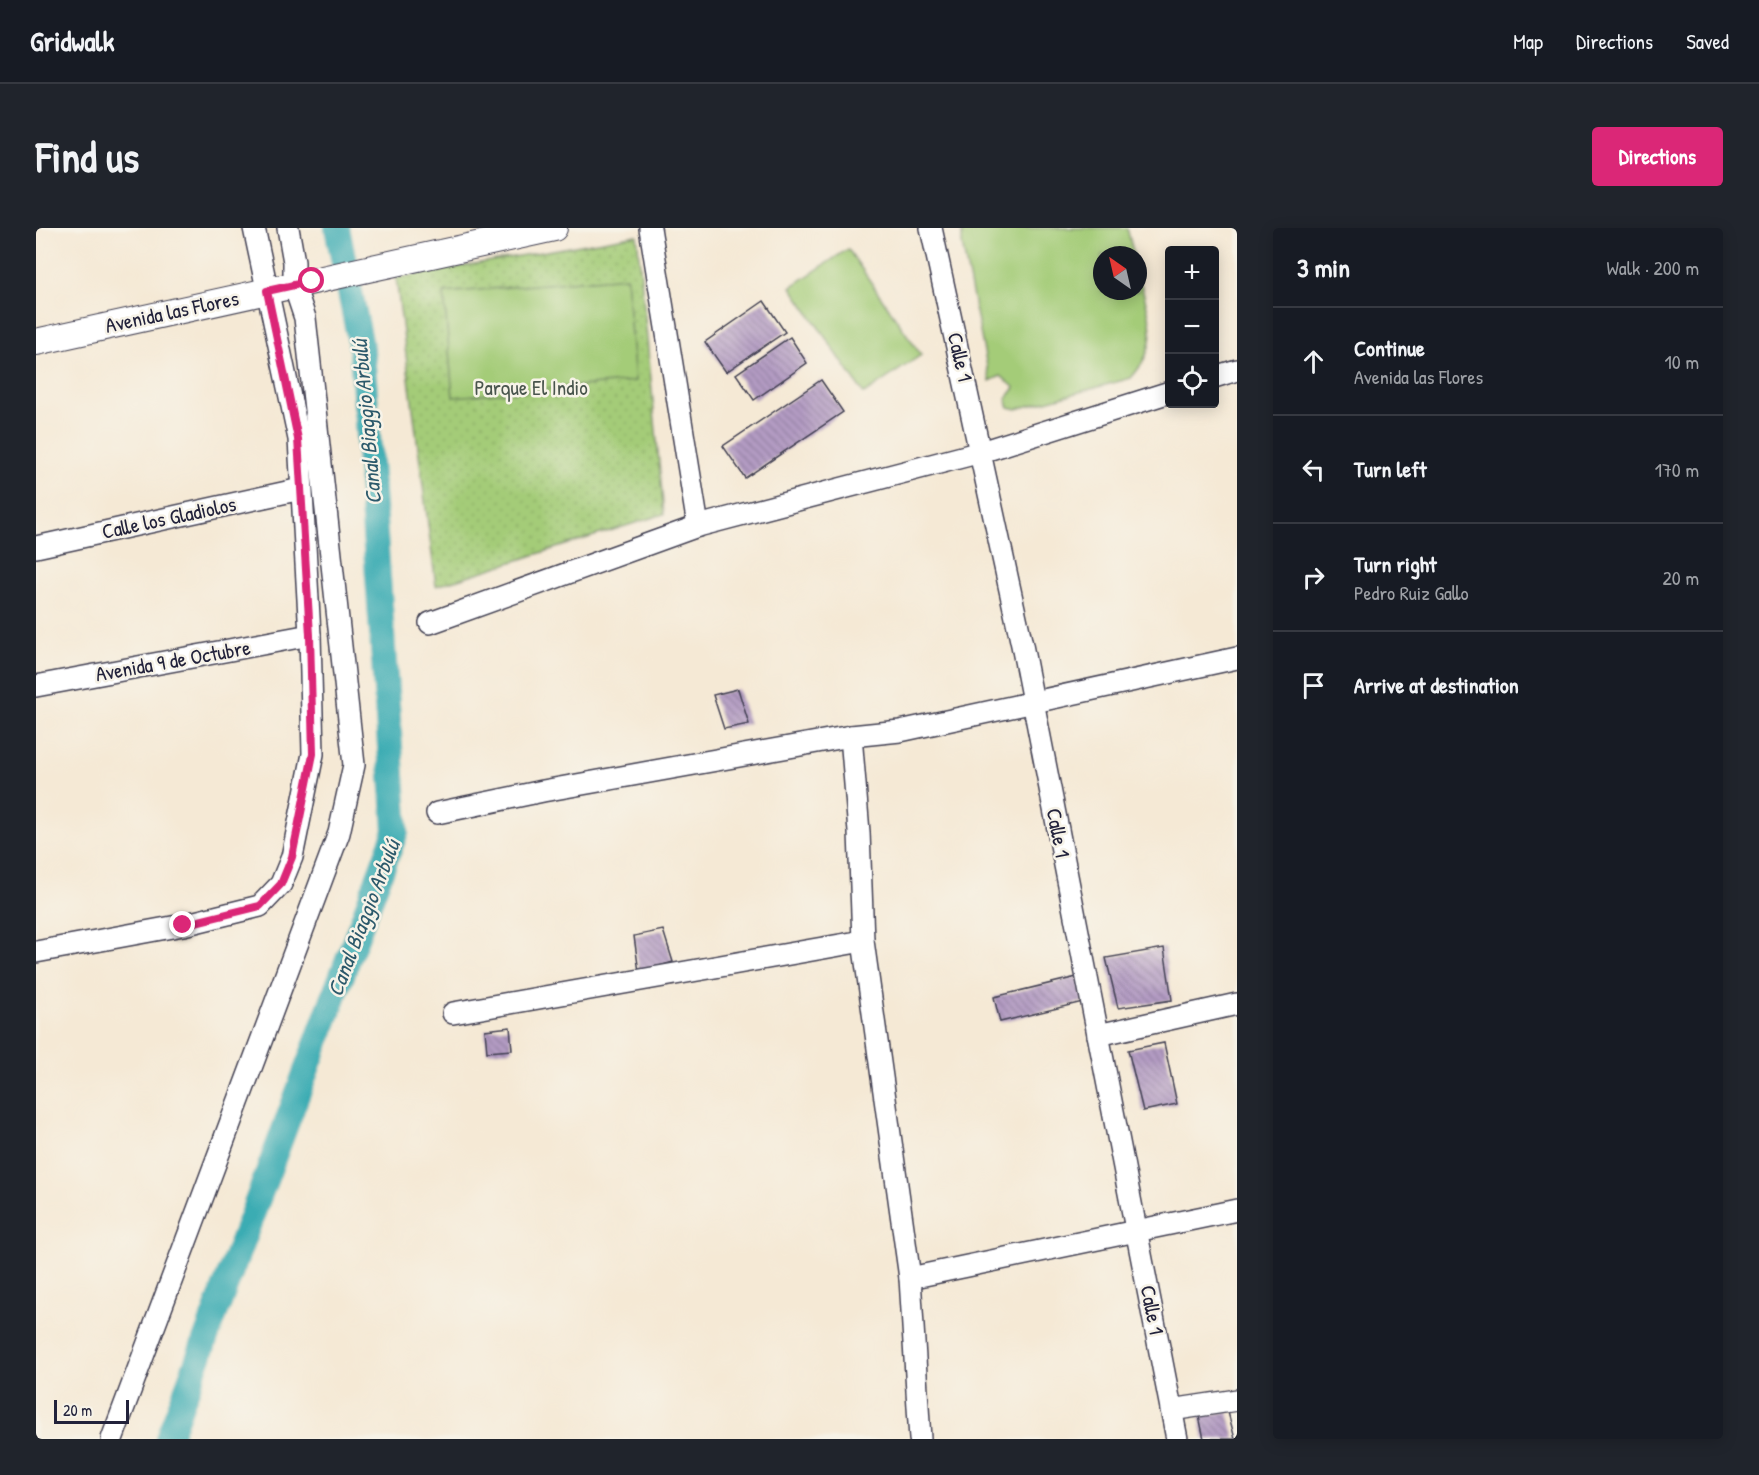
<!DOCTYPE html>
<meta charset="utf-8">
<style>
:root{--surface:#171b24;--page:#20242c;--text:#f1f3f6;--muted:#9ea1a6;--line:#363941;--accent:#db2777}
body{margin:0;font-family:"Patrick Hand",sans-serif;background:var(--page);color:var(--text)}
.controls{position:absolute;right:18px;top:18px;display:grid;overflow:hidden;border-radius:6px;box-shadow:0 3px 15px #0003}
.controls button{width:54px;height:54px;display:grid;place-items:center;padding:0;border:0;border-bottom:2px solid var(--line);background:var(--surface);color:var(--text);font:30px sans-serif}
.compass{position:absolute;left:1057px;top:18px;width:54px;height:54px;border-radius:50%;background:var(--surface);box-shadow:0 3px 15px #0003;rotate:326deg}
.scale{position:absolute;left:18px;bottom:15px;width:75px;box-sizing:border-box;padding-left:6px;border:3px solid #22223b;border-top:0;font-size:16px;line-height:21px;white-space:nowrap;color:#22223b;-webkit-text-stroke:4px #f7f3e8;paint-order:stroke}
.stop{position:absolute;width:18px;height:18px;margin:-14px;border:4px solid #db2777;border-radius:50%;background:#fff}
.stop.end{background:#db2777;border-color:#fff;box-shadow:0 2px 6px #0008}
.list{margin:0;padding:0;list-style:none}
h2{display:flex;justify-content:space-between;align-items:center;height:78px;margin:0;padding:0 24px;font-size:26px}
h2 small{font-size:20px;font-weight:400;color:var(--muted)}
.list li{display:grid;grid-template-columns:39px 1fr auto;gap:18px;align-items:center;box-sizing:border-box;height:108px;padding:0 24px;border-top:2px solid var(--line)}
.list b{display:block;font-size:22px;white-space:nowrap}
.list p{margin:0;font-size:20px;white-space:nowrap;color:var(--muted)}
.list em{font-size:20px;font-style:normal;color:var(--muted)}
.icon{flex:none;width:33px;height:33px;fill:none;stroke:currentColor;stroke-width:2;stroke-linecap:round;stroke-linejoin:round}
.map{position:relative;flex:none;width:1201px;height:1211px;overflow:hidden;border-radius:6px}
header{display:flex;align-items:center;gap:36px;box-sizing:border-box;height:84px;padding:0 30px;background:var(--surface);border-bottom:2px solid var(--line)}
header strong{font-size:28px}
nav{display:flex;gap:33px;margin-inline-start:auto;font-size:21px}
.intro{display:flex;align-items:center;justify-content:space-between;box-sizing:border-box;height:144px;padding:0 36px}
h1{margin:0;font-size:42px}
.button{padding:15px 27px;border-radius:6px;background:var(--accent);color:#fff;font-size:21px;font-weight:700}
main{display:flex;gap:36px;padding:0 36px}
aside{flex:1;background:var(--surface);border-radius:6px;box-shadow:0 3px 15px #0003}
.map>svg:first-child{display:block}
</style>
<header>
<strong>Gridwalk</strong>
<nav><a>Map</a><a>Directions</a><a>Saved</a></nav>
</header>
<div class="intro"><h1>Find us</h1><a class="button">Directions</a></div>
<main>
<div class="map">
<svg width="1201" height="1211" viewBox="0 0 1201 1211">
<defs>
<pattern id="green-dots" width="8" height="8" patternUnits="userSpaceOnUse" patternTransform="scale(1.5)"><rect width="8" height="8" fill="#a4cc78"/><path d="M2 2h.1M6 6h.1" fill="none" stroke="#8daf69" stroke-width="1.8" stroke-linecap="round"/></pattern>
<pattern id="building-back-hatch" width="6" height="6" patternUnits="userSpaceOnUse" patternTransform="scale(1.5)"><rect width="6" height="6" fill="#b39bc3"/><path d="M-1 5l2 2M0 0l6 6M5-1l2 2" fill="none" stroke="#917ea0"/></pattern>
</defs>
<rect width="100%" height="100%" fill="#f7f3e8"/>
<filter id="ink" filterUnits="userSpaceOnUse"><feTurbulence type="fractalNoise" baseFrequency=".0167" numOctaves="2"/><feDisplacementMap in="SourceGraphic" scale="12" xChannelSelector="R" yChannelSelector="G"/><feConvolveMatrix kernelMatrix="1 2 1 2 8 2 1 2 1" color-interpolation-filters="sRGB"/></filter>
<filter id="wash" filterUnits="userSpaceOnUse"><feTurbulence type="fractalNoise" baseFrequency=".008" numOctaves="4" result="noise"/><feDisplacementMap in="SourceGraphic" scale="24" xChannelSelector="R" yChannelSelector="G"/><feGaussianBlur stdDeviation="1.35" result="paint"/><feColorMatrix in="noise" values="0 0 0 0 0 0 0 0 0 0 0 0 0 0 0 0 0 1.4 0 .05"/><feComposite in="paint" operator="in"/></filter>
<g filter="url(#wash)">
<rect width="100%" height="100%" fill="#f5e9d5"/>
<polygon fill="url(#green-dots)" stroke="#63775a" stroke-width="1.5" points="601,7 628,286 400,358 360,50"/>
<g fill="#a4cc78" stroke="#63775a" stroke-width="1.5">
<path d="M926 0H1091L1098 27H1066V63H1102V44C1112 87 1128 113 1095 150L981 181 973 179 970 171 979 160 965 148 954 153 926 16Z"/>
<polygon points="812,21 885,127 828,166 755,59"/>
<polygon points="590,49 599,153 417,169 408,65"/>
</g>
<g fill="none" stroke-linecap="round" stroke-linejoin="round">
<polyline stroke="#3aacb3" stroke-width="26" points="132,1211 360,603 326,123 301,0"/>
</g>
<g id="blocks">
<g fill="url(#building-back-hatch)">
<polygon points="728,73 749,104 690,144 669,114"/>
<polygon points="754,109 771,135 718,172 700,146"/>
<polygon points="785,152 807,184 709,250 687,218"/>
<polygon points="702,461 713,496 688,501 677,467"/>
<polygon points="627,702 637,734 603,744 598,708"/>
<polygon points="1128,720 1136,772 1082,780 1070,730"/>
<polygon points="1041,749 1047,774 964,794 958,769"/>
<polygon points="474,799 476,822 451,824 449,802"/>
<polygon points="1128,815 1141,876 1107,883 1092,822"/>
<polygon points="1192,1184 1199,1211 1168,1211 1163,1188"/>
</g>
</g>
</g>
<g filter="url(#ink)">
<use href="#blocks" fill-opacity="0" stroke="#424052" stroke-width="1.5"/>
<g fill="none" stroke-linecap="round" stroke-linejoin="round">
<defs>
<g id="minor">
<polyline points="614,0 662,298"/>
<polyline points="895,0 986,417 1141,1211"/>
<polyline points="1178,149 1201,142"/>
<polyline points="0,319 265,261"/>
<polyline points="394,395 662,298 945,224 1134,164"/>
<polyline points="0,458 274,407"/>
<polyline points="815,508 823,604 827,713 874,1050 884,1211"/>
<polyline points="401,585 507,563 815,508 864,503 1201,430"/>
<polyline points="0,724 147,697 224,678 245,656 256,629 277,526 274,407 263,211 218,0"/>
<polyline points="417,785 827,713"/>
<polyline points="1062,807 1201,776"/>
<polyline points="874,1050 1201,982"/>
<polyline points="1135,1182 1201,1172"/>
<polyline points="76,1211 303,605 318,537 269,90 258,57 258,34 252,0"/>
</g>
<polyline id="tertiary" points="0,114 518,0"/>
</defs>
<use href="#minor" stroke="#424052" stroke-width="24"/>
<use href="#tertiary" stroke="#424052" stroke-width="28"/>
<use href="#minor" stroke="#fff" stroke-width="21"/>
<use href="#tertiary" stroke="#fff" stroke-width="26"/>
</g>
</g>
<g fill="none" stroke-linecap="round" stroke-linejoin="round" filter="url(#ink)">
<polyline stroke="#db2777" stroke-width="8" points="147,697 224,678 245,656 256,629 277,526 274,407 262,211 231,63 276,53"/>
</g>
<g text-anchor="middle" stroke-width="5" stroke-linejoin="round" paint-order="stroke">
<g font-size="21" fill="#22223b" stroke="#f7f3e8">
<text transform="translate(136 84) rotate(-12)" y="7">Avenida las Flores</text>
<text transform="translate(924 129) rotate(77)" y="7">Calle 1</text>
<text transform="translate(133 290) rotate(-12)" y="7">Calle los Gladiolos</text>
<text transform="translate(137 433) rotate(-10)" y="7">Avenida 9 de Octubre</text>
<text transform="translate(1022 605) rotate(79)" y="7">Calle 1</text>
<text transform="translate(1116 1082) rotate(79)" y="7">Calle 1</text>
</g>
<g font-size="21" fill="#49554d" stroke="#f7f3e8">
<text x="495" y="167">Parque El Indio</text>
</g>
<g font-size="22" font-style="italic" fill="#2c596b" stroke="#f7f3e8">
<text transform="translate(330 194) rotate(-95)" y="8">Canal Biaggio Arbulú</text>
<text transform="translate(327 690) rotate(-69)" y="8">Canal Biaggio Arbulú</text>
</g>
</g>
</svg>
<div class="controls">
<button>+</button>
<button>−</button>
<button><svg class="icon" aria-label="locate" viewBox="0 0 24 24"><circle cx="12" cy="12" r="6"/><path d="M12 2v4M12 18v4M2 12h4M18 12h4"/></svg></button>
</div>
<svg class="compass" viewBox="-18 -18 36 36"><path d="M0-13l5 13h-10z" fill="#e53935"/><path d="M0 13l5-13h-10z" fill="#9ea1a6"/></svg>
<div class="scale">20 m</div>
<div class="stop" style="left:276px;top:53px"></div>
<div class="stop end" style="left:147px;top:697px"></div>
</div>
<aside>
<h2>3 min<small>Walk · 200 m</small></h2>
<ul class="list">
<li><svg class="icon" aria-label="ahead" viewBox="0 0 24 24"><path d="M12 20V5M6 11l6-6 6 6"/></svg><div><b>Continue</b><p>Avenida las Flores</p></div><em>10 m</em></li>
<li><svg class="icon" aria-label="left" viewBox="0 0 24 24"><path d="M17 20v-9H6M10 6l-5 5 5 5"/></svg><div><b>Turn left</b></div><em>170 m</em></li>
<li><svg class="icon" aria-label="right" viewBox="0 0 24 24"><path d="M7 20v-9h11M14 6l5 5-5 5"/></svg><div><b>Turn right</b><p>Pedro Ruiz Gallo</p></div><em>20 m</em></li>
<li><svg class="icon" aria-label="arrive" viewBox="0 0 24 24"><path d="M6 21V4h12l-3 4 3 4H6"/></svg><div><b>Arrive at destination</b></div></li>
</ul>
</aside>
</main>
